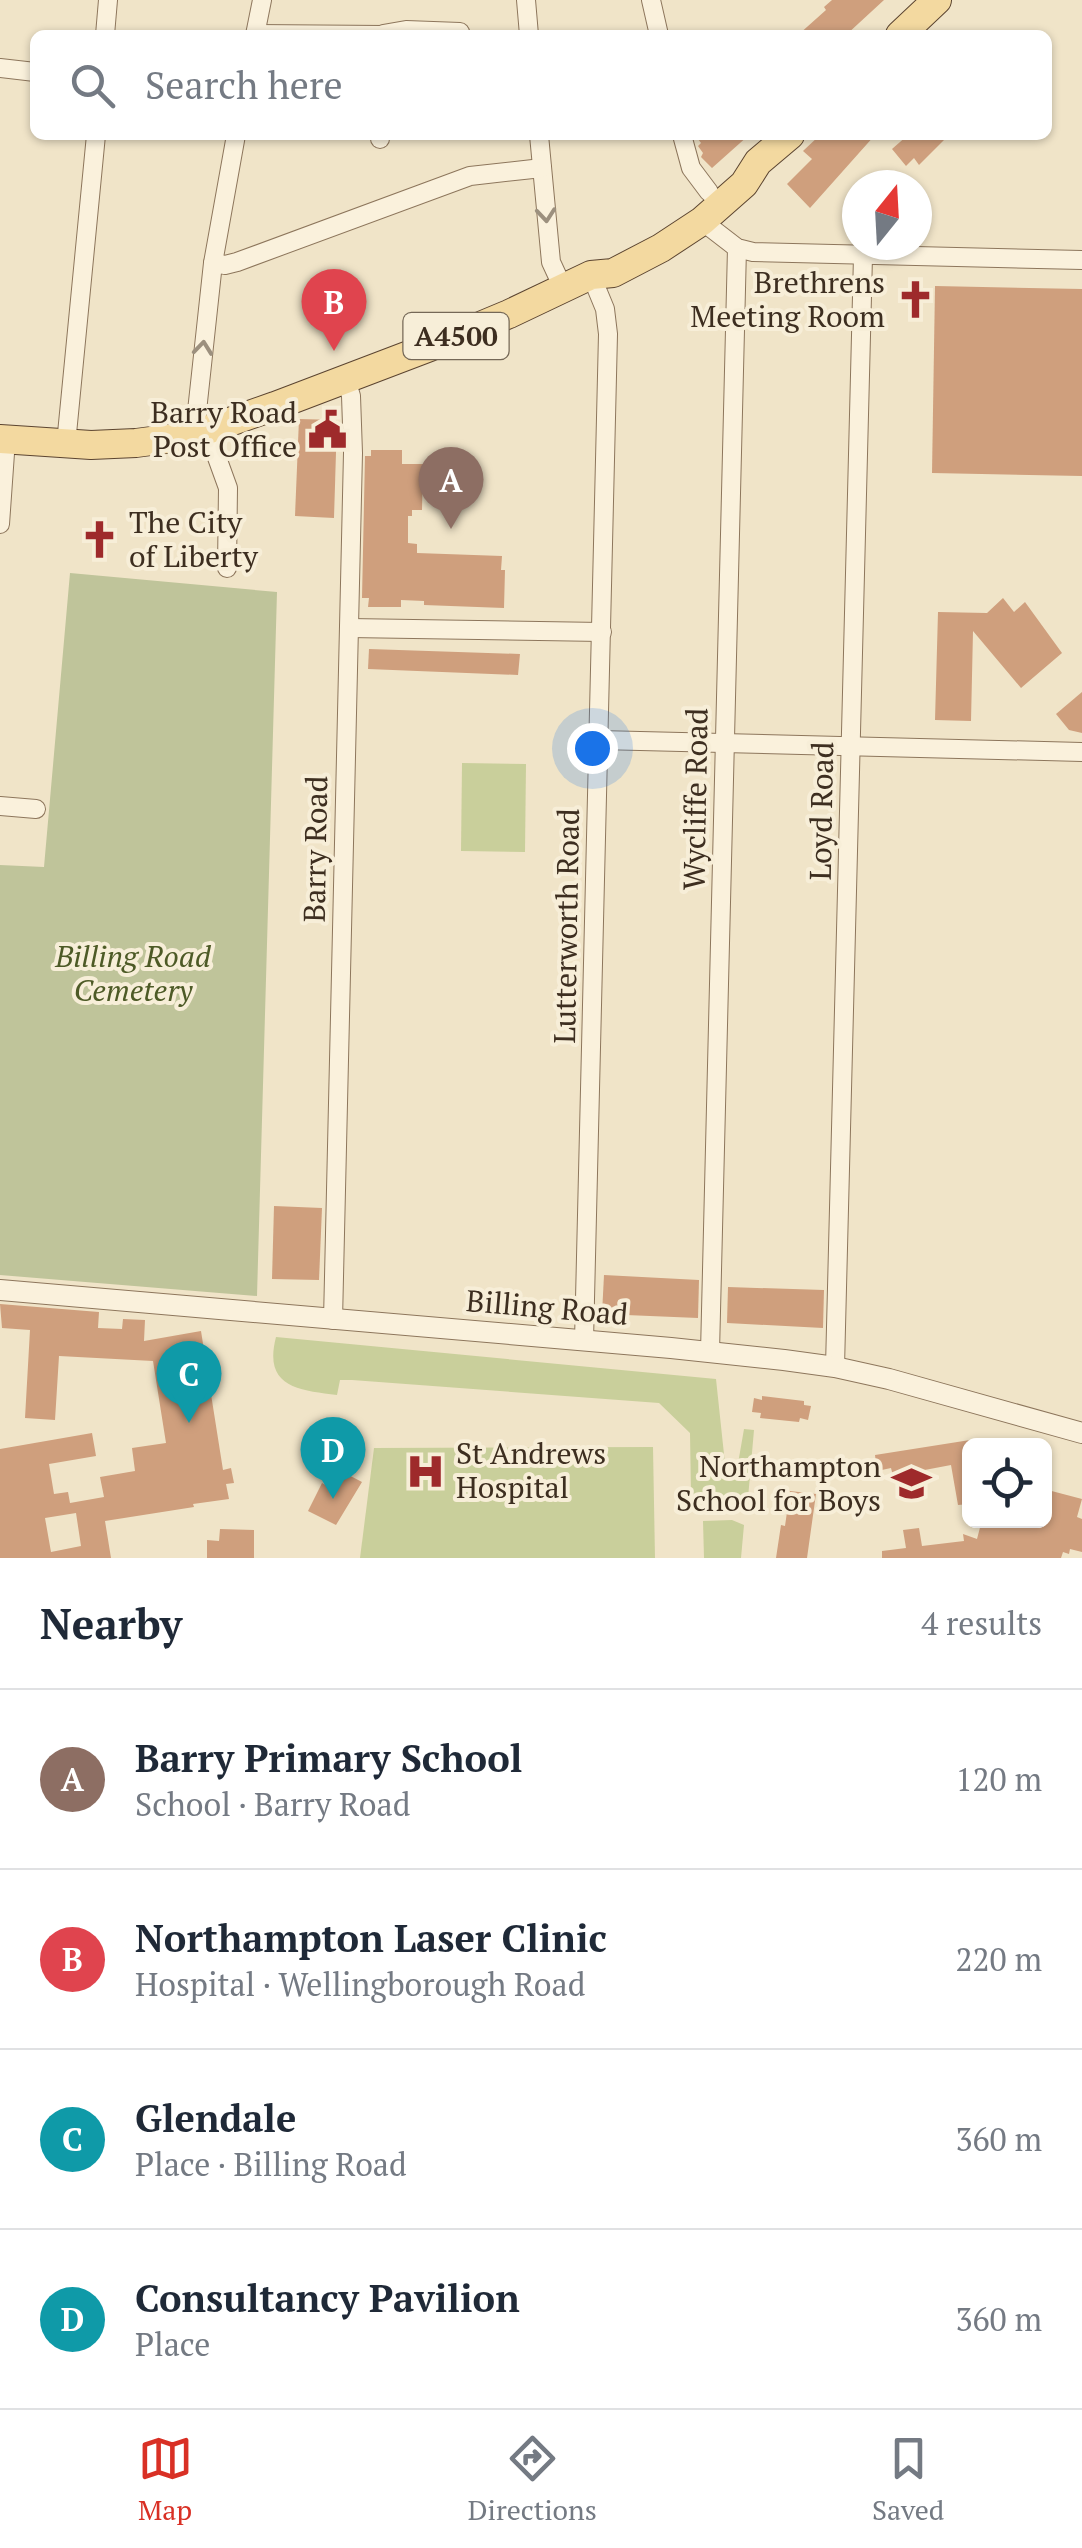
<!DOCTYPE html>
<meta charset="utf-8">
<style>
:root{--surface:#fff;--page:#f2f2f3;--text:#1f2937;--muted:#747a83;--line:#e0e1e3;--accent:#d93025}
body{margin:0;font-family:"PT Serif",serif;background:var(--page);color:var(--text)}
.controls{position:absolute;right:30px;bottom:30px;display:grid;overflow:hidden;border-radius:15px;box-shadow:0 2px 8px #0004}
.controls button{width:90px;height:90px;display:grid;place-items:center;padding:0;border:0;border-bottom:2px solid var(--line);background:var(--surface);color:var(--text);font:50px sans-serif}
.compass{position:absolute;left:842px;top:170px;width:90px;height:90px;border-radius:50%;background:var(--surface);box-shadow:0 2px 8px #0004;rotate:18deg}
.you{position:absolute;left:592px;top:748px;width:35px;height:35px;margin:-25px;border:8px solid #fff;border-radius:50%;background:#1a73e8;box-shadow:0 0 0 15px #1a73e833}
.badge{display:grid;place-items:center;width:65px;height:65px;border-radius:50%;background:var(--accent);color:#fff;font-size:32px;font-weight:700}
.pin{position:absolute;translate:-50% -82px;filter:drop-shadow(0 2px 5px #0008)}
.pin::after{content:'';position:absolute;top:52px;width:35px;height:30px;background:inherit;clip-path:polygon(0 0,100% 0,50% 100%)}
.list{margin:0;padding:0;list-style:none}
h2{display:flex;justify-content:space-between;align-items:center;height:130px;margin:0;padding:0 40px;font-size:42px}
h2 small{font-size:32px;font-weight:400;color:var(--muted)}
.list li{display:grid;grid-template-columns:65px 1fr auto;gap:30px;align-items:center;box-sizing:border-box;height:180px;padding:0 40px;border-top:2px solid var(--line)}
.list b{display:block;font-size:38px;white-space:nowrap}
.list p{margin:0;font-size:32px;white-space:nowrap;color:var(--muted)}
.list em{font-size:32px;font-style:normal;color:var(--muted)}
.icon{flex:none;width:55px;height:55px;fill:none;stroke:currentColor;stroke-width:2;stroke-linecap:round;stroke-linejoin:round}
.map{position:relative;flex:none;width:1082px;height:1558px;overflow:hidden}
.search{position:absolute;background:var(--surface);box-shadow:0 2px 8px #0004;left:30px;right:30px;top:30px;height:110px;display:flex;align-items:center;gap:25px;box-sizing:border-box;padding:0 35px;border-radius:15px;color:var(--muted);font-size:38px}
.sheet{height:850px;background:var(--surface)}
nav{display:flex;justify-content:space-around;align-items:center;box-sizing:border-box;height:140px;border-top:2px solid var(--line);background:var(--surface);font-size:28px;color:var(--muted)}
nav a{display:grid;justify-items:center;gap:5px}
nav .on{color:var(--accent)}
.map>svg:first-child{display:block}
</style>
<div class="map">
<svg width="1082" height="1558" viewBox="0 0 1082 1558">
<rect width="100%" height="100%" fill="#f0e4c8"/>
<g fill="#c9cf9b">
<polygon points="462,763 526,764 525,852 461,851"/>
<path d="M276 1337 716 1379 726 1473 736 1475 744 1429 754 1430 748 1498 691 1496 690 1433 659 1403 352 1380H340L337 1395C298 1390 263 1387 276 1337Z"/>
<polygon points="653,1447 655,1558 360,1558 374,1448"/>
<polygon points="732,1520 744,1525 741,1558 704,1558 703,1521"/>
</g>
<polygon fill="#bfc49a" points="70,573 277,592 257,1296 0,1275 0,865 44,867"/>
<g fill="#cf9f7d" fill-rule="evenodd">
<polygon points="832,0 884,0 846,35 798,35 826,10 824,7"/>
<polygon points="695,135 749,135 712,168 701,157 703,153 698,146 701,143"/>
<polygon points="820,135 875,135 810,208 787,184 812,159 803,151"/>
<polygon points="908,135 949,135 919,165 914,158 906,166 892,149"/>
<polygon points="935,286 1082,289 1082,476 932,473"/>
<polygon points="299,419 337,420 334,518 295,516"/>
<polygon points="371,450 402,450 402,464 423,464 422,510 412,510 412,516 408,516 408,543 417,544 417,553 502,556 501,570 505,570 504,608 424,605 424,601 401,600 401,607 368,607 369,598 362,598 365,456 371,456"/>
<polygon points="1003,598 1014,612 1025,602 1062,653 1021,688 973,631 971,721 935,720 938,612 987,613"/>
<polygon points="369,649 520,654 518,675 368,669"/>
<polygon points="1082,692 1082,733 1069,730 1056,714"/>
<polygon points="274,1206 322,1208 319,1280 272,1279"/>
<polygon points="604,1275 699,1280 698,1318 602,1314"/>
<polygon points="728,1287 824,1290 823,1328 727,1323"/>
<path d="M0 1304 99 1312 98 1328 122 1329 123 1319 145 1320 144 1341 201 1331 223 1470 231 1468 234 1483 226 1484 229 1499 193 1504 194 1507 105 1521 111 1558H0V1449L92 1433 96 1456 49 1464 54 1494 68 1492 70 1503 104 1497 100 1477 135 1471 132 1448 166 1443 153 1361 59 1356 55 1420 25 1418 30 1330 2 1328ZM76 1513 81 1546 51 1552 45 1518Z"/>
<polygon points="762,1396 804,1401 804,1405 811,1406 808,1420 800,1418 799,1422 760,1418 761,1413 752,1412 754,1398 762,1400"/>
<polygon points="970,1440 970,1504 958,1505 951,1465 893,1476 891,1468 877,1471 875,1455"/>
<polygon points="337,1469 362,1482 336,1525 308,1511 322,1483 329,1487"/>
<polygon points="1044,1489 1082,1499 1077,1517 1082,1519 1082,1552 1070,1549 1069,1554 1063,1552 1061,1558 882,1558 882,1551 906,1548 903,1530 919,1528 922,1546 964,1541 963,1534 977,1539 982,1520 1044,1520"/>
<polygon points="790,1491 816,1494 807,1558 776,1558 781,1525 785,1526"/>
<polygon points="220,1529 254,1530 254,1558 207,1558 207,1540 219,1541"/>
</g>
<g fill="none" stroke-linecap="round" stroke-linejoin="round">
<defs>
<g id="minor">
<polyline points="526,0 529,35"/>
<polyline points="651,0 659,35"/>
<polyline points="255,34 383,35"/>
<polyline points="383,34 406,30 460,32"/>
<polyline points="105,35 108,0"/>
<polyline points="255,35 262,0"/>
<polyline points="0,68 35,72"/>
<polyline points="539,135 551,262 563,288"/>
<polyline points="682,135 691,168 709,192"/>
<polyline points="380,139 380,135"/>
<polyline points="702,221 737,248 753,252 1082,260"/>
<polyline points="213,263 225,265 237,262 470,176 542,168"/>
<polyline points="207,430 228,488 227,568"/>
<polyline points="199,432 197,411 213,263 236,135"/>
<polyline points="66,444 96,135"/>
<polyline points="0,524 6,439"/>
<polyline points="349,628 602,632"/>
<polyline points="599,740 1082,752"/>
<polyline points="0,806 36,809"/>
<polyline points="333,1320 353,453 351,396 346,379"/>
<polyline points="584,1341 608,334 605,309 591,275"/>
<polyline points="710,1352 737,248"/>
<polyline points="835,1367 863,256"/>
</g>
<polyline id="tertiary" points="0,1290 671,1348 784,1360 835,1367 889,1379 1082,1433"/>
<g id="primary">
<polyline points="900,35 937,0"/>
<polyline points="0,439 91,445 136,443 174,438 207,430 275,406 430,347 509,314 591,275 613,273 661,248 702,221 744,184 758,162 790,135"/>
</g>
</defs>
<use href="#minor" stroke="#8d765c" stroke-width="20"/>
<use href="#tertiary" stroke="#8d765c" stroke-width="22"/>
<use href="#primary" stroke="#5b4430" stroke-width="30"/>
<use href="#minor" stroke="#faf1dc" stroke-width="18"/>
<use href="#tertiary" stroke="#faf1dc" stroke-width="20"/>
<use href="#primary" stroke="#f3d9a0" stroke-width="28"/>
</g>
<defs><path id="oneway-chevron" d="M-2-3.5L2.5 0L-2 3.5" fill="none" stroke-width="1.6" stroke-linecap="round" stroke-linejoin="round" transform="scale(2.5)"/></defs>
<g stroke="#9c907e">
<use href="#oneway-chevron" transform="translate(546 215) rotate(85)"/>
<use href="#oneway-chevron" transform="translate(203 348) rotate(-84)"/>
</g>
<defs>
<symbol id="church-bare" viewBox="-9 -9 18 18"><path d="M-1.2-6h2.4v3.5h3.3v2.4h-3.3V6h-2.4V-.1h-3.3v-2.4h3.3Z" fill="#9e2a2b" stroke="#f7eed8" stroke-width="2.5" paint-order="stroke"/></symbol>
<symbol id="civic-bare" viewBox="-9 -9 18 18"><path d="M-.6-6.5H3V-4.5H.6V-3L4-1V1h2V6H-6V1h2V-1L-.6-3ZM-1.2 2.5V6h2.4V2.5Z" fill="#9e2a2b" stroke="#f7eed8" stroke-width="2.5" paint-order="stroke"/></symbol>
<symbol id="hospital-bare" viewBox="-9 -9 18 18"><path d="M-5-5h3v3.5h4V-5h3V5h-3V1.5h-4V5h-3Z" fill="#9e2a2b" stroke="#f7eed8" stroke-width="2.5" paint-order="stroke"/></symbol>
<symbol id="school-bare" viewBox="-9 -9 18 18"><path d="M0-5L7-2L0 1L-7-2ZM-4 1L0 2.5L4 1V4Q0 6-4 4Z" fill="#9e2a2b" stroke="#f7eed8" stroke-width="2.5" paint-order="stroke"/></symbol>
</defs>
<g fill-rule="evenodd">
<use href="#church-bare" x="888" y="272" width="55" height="55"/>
<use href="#civic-bare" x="300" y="402" width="55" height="55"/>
<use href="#church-bare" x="72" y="512" width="55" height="55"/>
<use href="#hospital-bare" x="398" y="1444" width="55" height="55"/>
<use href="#school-bare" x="884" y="1456" width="55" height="55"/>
</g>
<g text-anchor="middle" stroke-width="8" stroke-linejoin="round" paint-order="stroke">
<rect fill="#f7eed8" stroke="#756857" stroke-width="2.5" x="403.5" y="313" width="105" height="46" rx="8"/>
<g font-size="28" font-weight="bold" fill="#3d2e20">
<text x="456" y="346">A4500</text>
</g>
<g font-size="30" fill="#3d2e20" stroke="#f7eed8" text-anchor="end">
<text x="885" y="293">Brethrens<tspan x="885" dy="34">Meeting Room</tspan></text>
<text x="297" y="423">Barry Road<tspan x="297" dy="34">Post Office</tspan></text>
<text x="129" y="533" text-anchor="start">The City<tspan x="129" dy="34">of Liberty</tspan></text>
<text x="456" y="1464" text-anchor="start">St Andrews<tspan x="456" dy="34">Hospital</tspan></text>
<text x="881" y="1477">Northampton<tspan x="881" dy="34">School for Boys</tspan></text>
</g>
<g font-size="30" fill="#3d2e20" stroke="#f7eed8">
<text transform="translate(696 799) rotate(-89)" y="10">Wycliffe Road</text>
<text transform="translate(822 811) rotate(-89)" y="10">Loyd Road</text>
<text transform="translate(316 849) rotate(-89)" y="10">Barry Road</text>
<text transform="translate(567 926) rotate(-89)" y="10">Lutterworth Road</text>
<text transform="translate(547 1308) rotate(5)" y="10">Billing Road</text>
</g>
<g font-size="30" font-style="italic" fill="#4d5a26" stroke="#f7eed8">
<text x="133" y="967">Billing Road<tspan x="133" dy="34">Cemetery</tspan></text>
</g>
</g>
</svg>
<div class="controls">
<button><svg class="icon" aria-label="locate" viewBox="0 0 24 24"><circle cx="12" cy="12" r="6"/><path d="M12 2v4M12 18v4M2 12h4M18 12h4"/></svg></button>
</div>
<svg class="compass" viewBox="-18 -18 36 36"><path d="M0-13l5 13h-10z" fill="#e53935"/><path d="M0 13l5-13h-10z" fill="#747a83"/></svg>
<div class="you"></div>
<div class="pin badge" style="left:451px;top:529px;background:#8d6e63">A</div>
<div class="pin badge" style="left:334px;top:351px;background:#e0444e">B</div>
<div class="pin badge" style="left:189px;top:1423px;background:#0f9aa8">C</div>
<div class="pin badge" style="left:333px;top:1499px;background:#0f9aa8">D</div>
<div class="search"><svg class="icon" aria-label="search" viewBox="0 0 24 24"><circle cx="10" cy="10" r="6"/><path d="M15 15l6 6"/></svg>Search here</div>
</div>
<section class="sheet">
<h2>Nearby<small>4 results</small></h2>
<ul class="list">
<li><span class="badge" style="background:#8d6e63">A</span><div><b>Barry Primary School</b><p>School · Barry Road</p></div><em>120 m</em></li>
<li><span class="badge" style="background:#e0444e">B</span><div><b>Northampton Laser Clinic</b><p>Hospital · Wellingborough Road</p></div><em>220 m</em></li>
<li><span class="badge" style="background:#0f9aa8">C</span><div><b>Glendale</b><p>Place · Billing Road</p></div><em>360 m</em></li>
<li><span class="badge" style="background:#0f9aa8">D</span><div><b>Consultancy Pavilion</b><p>Place</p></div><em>360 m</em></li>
</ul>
</section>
<nav>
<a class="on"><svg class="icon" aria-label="map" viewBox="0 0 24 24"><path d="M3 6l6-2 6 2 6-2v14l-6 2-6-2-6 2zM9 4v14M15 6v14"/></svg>Map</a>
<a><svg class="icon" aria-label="directions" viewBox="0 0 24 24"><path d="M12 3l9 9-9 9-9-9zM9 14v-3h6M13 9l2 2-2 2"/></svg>Directions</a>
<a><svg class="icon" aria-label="saved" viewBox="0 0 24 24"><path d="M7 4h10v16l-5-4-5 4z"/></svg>Saved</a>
</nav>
